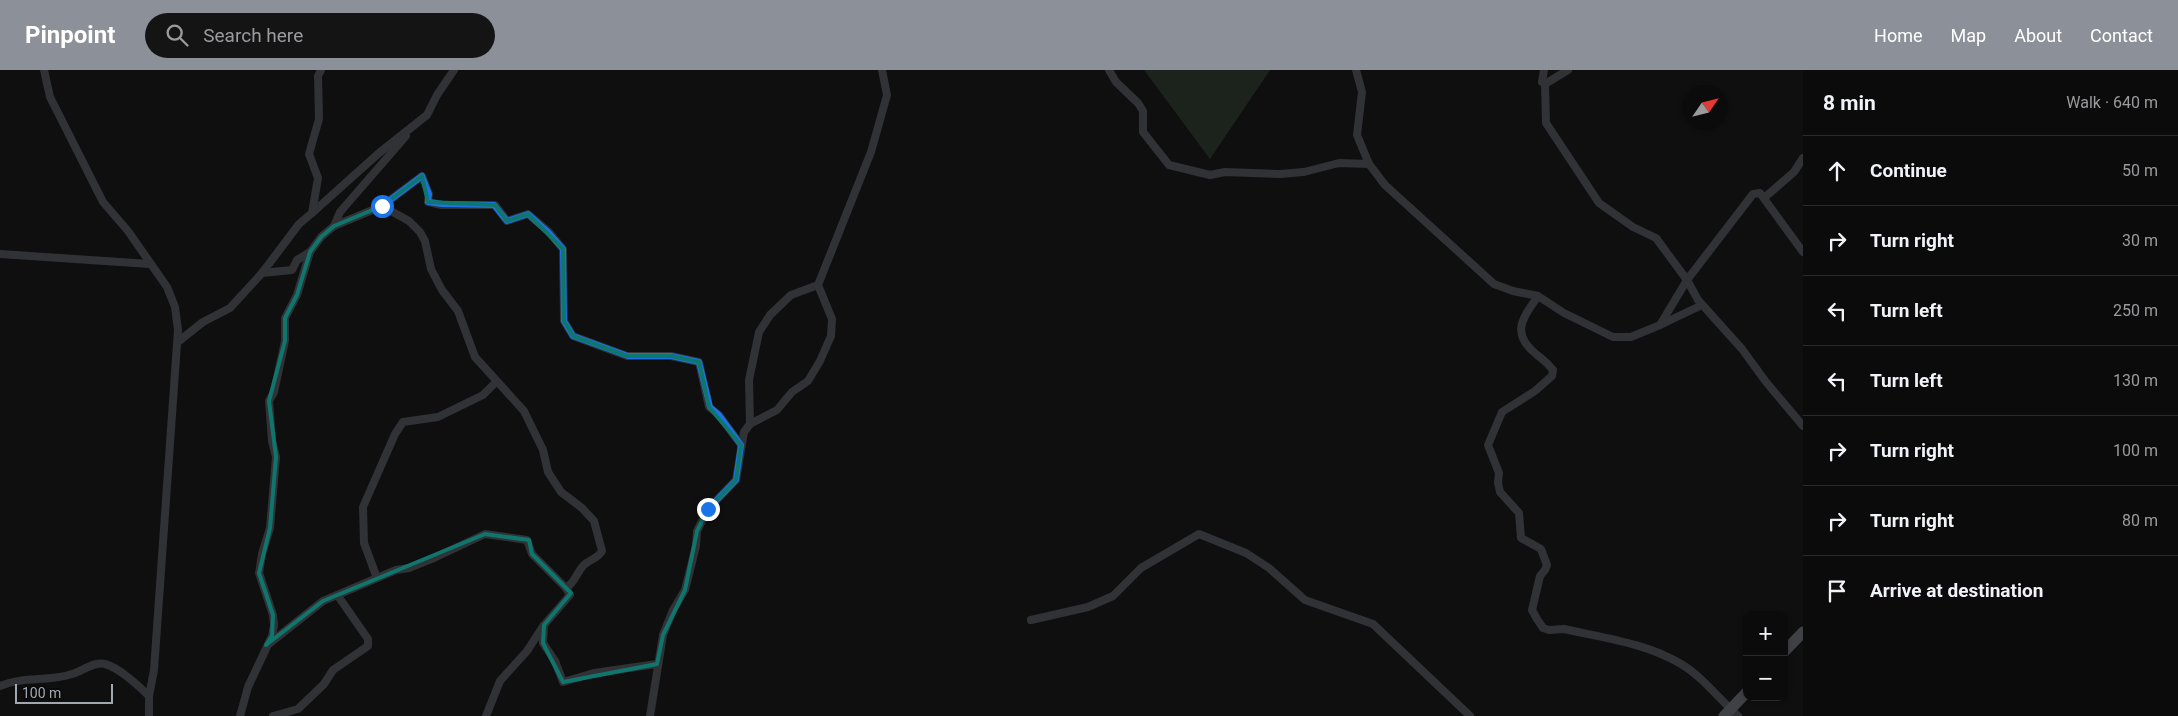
<!DOCTYPE html>
<meta charset="utf-8">
<style>
:root{--surface:#0b0b0c;--page:#141415;--text:#f1f3f6;--muted:#9a9b9d;--line:#2b2b2d;--accent:#8c9099}
body{margin:0;font-family:Roboto,sans-serif;background:var(--page);color:var(--text)}
.controls{position:absolute;right:15px;bottom:15px;display:grid;overflow:hidden;border-radius:10px;box-shadow:0 1px 4px #0004}
.controls button{width:45px;height:45px;display:grid;place-items:center;padding:0;border:0;border-bottom:1px solid var(--line);background:var(--surface);color:var(--text);font:25px sans-serif}
.compass{position:absolute;left:1683px;top:15px;width:45px;height:45px;border-radius:50%;background:var(--surface);box-shadow:0 1px 4px #0004;rotate:55deg}
.scale{position:absolute;left:15px;bottom:12px;width:98px;box-sizing:border-box;padding-left:5px;border:2px solid #a1a8b0;border-top:0;font-size:14px;line-height:18px;white-space:nowrap;color:#a1a8b0;-webkit-text-stroke:4px #0a0a0b;paint-order:stroke}
.stop{position:absolute;width:15px;height:15px;margin:-11px;border:4px solid #1a73e8;border-radius:50%;background:#fff}
.stop.end{background:#1a73e8;border-color:#fff;box-shadow:0 1px 5px #0008}
.list{margin:0;padding:0;list-style:none}
h2{display:flex;justify-content:space-between;align-items:center;height:65px;margin:0;padding:0 20px;font-size:21px}
h2 small{font-size:16px;font-weight:400;color:var(--muted)}
.list li{display:grid;grid-template-columns:32px 1fr auto;gap:15px;align-items:center;box-sizing:border-box;height:70px;padding:0 20px;border-top:1px solid var(--line)}
.list b{display:block;font-size:19px;white-space:nowrap}
.list em{font-size:16px;font-style:normal;color:var(--muted)}
.icon{flex:none;width:28px;height:28px;fill:none;stroke:currentColor;stroke-width:2;stroke-linecap:round;stroke-linejoin:round}
.map{position:relative;flex:none;width:1803px;height:646px;overflow:hidden}
header{display:flex;align-items:center;gap:30px;box-sizing:border-box;height:70px;padding:0 25px;background:var(--accent);color:#fff}
header strong{font-size:24px}
nav{display:flex;gap:28px;margin-inline-start:auto;font-size:18px}
.search{width:350px;height:45px;background:var(--page);display:flex;align-items:center;gap:12px;box-sizing:border-box;padding:0 18px;border-radius:28px;color:var(--muted);font-size:19px}
main{display:flex}
aside{flex:1;background:var(--surface)}
.map>svg:first-child{display:block}
</style>
<header>
<strong>Pinpoint</strong>
<div class="search"><svg class="icon" aria-label="search" viewBox="0 0 24 24"><circle cx="10" cy="10" r="6"/><path d="M15 15l6 6"/></svg>Search here</div>
<nav><a>Home</a><a>Map</a><a>About</a><a>Contact</a></nav>
</header>
<main>
<div class="map">
<svg width="1803" height="646" viewBox="0 0 1803 646">
<rect width="100%" height="100%" fill="#0f0f10"/>
<polygon fill="#1c231c" points="1144,0 1270,0 1210,89"/>
<g fill="none" stroke-linecap="round" stroke-linejoin="round">
<g stroke="#303235" stroke-width="8">
<polyline points="44,0 50,27 103,132 128,161 167,217 175,237 178,260 154,600 149,626 149,646"/>
<polyline points="1109,0 1116,12 1138,33 1143,41 1143,62 1169,95 1210,105 1225,102 1280,104 1304,102 1339,93 1369,94 1385,115 1494,214 1513,221 1538,226 1564,243 1613,267 1631,267 1660,255 1687,210 1753,124 1760,123 1803,182"/>
<polyline points="1356,0 1362,22 1357,65 1369,94"/>
<polyline points="1568,0 1545,14 1546,53 1599,133 1633,157 1656,168 1687,210 1698,230 1742,279 1766,312 1803,356"/>
<polyline points="1542,12 1544,0"/>
<polyline points="1764,128 1794,102 1803,88"/>
<path d="M382 136 409 151 420 162 425 171 431 199 442 220 458 241 475 287 524 341 543 380 548 402 561 422 582 438 594 451 602 481C598 489 589 489 583 496 576 504 575 512 566 518"/>
<polyline points="312,143 379,83 427,45 437,25 454,0"/>
<polyline points="334,156 340,142 406,66"/>
<polyline points="0,184 150,194"/>
<polyline points="262,203 292,200 297,190 310,182"/>
<path d="M1538 226C1523 248 1510 263 1536 284 1543 290 1547 292 1553 300L1552 306 1535 321 1502 342 1488 375 1499 403 1498 413 1500 422 1519 443 1521 468 1541 479 1547 495 1545 500 1540 506 1532 540 1537 549 1543 558 1549 560 1564 559C1603 568 1646 573 1681 594 1703 607 1719 629 1738 646"/>
<polyline points="1660,255 1702,235"/>
<polyline points="179,271 203,252 230,238 262,203 299,154 312,143 318,108 309,84 319,49 318,6 321,0"/>
<polyline points="750,354 777,340 792,322 808,311 820,291 831,266 832,249 818,215"/>
<polyline points="377,508 364,473 363,437 395,364 403,352 438,347 483,325 496,312"/>
<polyline points="1031,550 1088,537 1113,526 1141,498 1199,464 1246,483 1269,498 1305,530 1373,554 1470,646"/>
<polyline points="270,573 323,531 396,500 409,498 434,488 485,464 527,470 532,484 566,518 570,525 544,555 543,573 555,591 563,612 594,603 657,594"/>
<path d="M0 616C23 606 49 612 72 604 82 601 95 591 105 594 118 597 139 616 149 626"/>
<polyline points="240,646 248,617 272,566 274,555 273,545 259,503 262,484 270,458 276,387 272,371 269,331 274,322 285,271 285,248 297,225 310,182 321,167 334,156 382,136 422,106 429,124 428,132 442,135 495,135 507,151 528,144 549,162 563,179 564,251 573,266 627,286 671,286 699,292 709,337 719,345 741,375"/>
<polyline points="273,646 298,639 324,614 333,600 368,576 368,569 338,526"/>
<polyline points="486,646 500,611 527,581 544,555"/>
<polyline points="650,646 663,565 673,540 685,520 696,476 697,461 708,439 736,410 744,362 750,354 749,310 759,262 770,245 791,225 818,215 871,82 887,25 882,0"/>
</g>
<g stroke="#3f4145" stroke-width="11">
<polyline points="1784,582 1803,562"/>
<polyline points="1724,646 1747,622"/>
</g>
</g>
<g fill="none" stroke-linecap="round" stroke-linejoin="round">
<polyline stroke="#1a73e8" stroke-width="6" points="382,136 422,106 429,124 428,132 442,134 494,135 507,151 528,144 548,162 563,179 564,251 573,266 628,286 671,286 699,292 710,337 719,345 741,375 736,410 708,439"/>
</g>
<path fill="none" stroke="#0f766e" stroke-width="4" stroke-linejoin="round" d="M422 106 428 132 495 135 507 151 528 144 563 179 564 251 573 266 627 286H671L699 292 709 337 741 375 736 410 708 439 697 461 685 520 663 565 657 594 563 612 543 573 544 555 571 523 532 484 529 470 485 464 323 531 266 575 272 566 273 545 259 503 270 458 276 387 269 331 285 271V248L297 225 310 182 321 167 334 156 382 136Z"/>
</svg>
<div class="controls">
<button>+</button>
<button>−</button>
</div>
<svg class="compass" viewBox="-18 -18 36 36"><path d="M0-13l5 13h-10z" fill="#e53935"/><path d="M0 13l5-13h-10z" fill="#9a9b9d"/></svg>
<div class="scale">100 m</div>
<div class="stop" style="left:382px;top:136px"></div>
<div class="stop end" style="left:708px;top:439px"></div>
</div>
<aside>
<h2>8 min<small>Walk · 640 m</small></h2>
<ul class="list">
<li><svg class="icon" aria-label="ahead" viewBox="0 0 24 24"><path d="M12 20V5M6 11l6-6 6 6"/></svg><div><b>Continue</b></div><em>50 m</em></li>
<li><svg class="icon" aria-label="right" viewBox="0 0 24 24"><path d="M7 20v-9h11M14 6l5 5-5 5"/></svg><div><b>Turn right</b></div><em>30 m</em></li>
<li><svg class="icon" aria-label="left" viewBox="0 0 24 24"><path d="M17 20v-9H6M10 6l-5 5 5 5"/></svg><div><b>Turn left</b></div><em>250 m</em></li>
<li><svg class="icon" aria-label="left" viewBox="0 0 24 24"><path d="M17 20v-9H6M10 6l-5 5 5 5"/></svg><div><b>Turn left</b></div><em>130 m</em></li>
<li><svg class="icon" aria-label="right" viewBox="0 0 24 24"><path d="M7 20v-9h11M14 6l5 5-5 5"/></svg><div><b>Turn right</b></div><em>100 m</em></li>
<li><svg class="icon" aria-label="right" viewBox="0 0 24 24"><path d="M7 20v-9h11M14 6l5 5-5 5"/></svg><div><b>Turn right</b></div><em>80 m</em></li>
<li><svg class="icon" aria-label="arrive" viewBox="0 0 24 24"><path d="M6 21V4h12l-3 4 3 4H6"/></svg><div><b>Arrive at destination</b></div></li>
</ul>
</aside>
</main>
